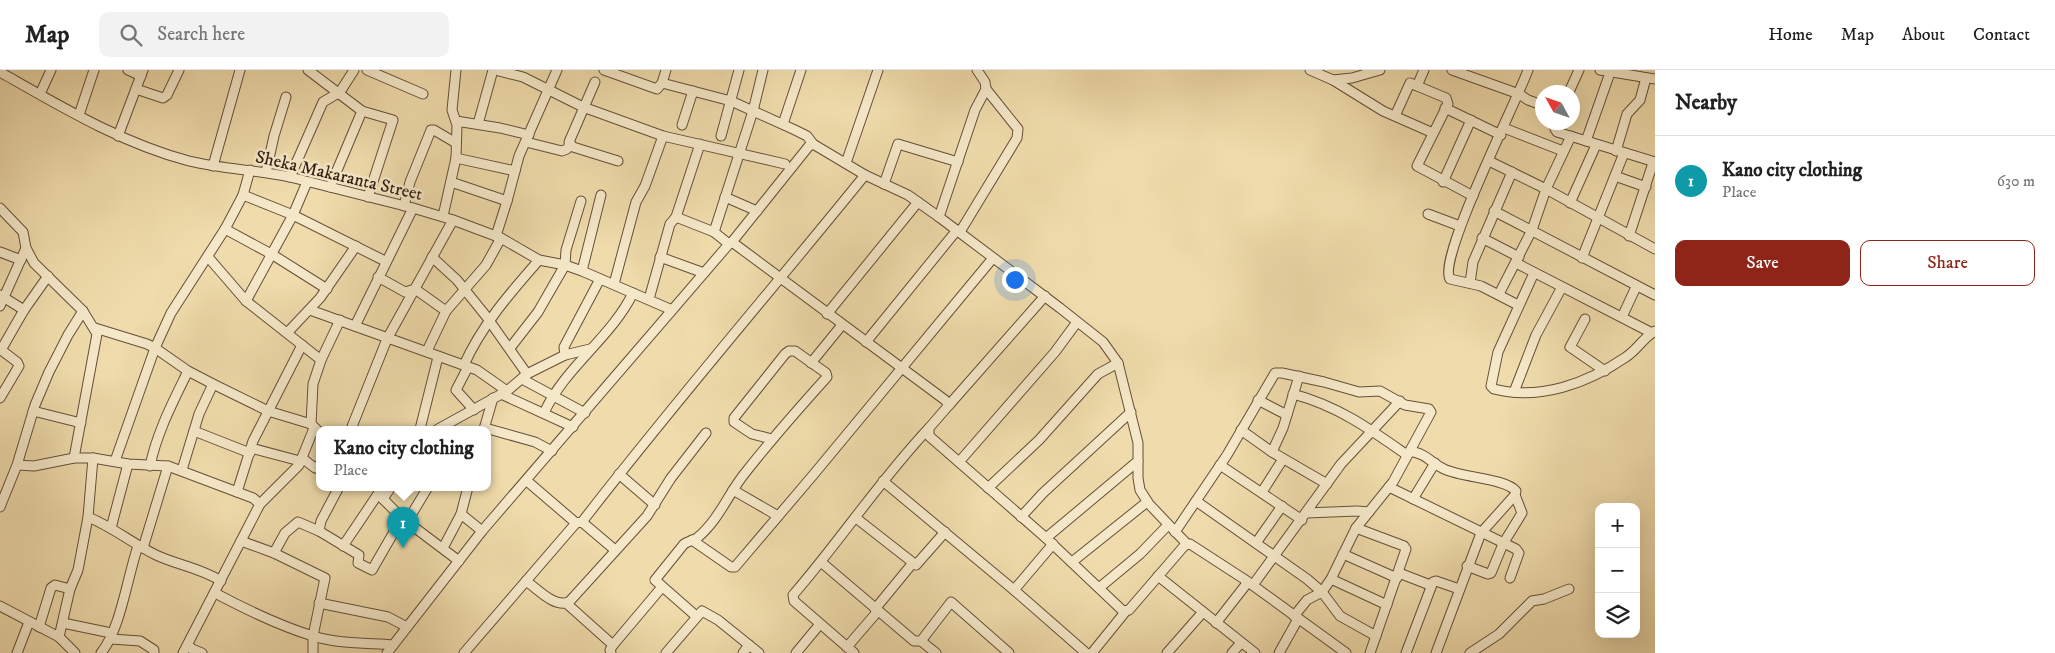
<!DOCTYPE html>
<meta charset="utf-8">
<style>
:root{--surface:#fff;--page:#f2f2f2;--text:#222;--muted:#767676;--line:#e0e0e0;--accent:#8f2418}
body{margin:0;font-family:"IM FELL DW Pica",serif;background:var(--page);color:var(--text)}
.controls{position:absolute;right:15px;bottom:15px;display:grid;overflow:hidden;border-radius:10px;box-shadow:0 5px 20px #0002}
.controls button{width:45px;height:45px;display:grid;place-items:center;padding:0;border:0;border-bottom:1px solid var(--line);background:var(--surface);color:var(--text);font:25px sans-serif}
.compass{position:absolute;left:1535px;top:15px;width:45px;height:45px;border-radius:50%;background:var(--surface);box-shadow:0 5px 20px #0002;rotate:310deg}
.you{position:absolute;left:1014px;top:209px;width:18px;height:18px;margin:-12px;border:4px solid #fff;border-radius:50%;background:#1a73e8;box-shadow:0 0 0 8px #1a73e833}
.badge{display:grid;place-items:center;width:32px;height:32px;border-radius:50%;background:var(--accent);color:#fff;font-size:16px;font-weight:700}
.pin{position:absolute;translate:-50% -41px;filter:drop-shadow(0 1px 2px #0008)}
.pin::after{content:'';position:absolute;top:26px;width:18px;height:15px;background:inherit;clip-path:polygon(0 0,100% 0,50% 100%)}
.popup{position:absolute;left:316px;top:356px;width:175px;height:65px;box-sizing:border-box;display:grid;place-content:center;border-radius:10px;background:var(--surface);filter:drop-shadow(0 1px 4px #0005);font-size:16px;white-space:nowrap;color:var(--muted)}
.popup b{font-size:19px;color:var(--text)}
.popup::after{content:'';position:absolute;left:50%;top:100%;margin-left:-10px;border:10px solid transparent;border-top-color:var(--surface)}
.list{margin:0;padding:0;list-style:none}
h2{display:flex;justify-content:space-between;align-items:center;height:65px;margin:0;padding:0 20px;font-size:21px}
h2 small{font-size:16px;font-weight:400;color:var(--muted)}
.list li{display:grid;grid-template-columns:32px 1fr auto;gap:15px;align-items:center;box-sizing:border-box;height:90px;padding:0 20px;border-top:1px solid var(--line)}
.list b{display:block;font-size:19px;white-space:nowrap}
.list p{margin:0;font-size:16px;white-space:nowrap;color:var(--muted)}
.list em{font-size:16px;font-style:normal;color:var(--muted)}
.actions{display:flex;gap:10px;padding:15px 20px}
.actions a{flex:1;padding:11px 0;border:1px solid var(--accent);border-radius:10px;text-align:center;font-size:18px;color:var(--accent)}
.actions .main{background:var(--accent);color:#fff}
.icon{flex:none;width:28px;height:28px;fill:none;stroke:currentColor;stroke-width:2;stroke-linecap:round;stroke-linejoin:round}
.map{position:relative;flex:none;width:1655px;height:583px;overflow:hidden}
header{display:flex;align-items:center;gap:30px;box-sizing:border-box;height:70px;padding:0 25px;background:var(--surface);border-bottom:1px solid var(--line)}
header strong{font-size:24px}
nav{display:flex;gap:28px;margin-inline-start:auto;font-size:18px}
.search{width:350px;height:45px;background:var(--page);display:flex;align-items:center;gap:12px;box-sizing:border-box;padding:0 18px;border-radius:10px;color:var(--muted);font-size:19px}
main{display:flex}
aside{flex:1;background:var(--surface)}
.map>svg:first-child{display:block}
</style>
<header>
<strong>Map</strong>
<div class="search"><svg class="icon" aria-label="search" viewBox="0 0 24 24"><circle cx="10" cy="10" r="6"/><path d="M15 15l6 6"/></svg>Search here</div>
<nav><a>Home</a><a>Map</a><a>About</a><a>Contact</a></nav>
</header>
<main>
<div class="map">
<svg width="1655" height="583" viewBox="0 0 1655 583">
<rect width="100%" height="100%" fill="#efdbab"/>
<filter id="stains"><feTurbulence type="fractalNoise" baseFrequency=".004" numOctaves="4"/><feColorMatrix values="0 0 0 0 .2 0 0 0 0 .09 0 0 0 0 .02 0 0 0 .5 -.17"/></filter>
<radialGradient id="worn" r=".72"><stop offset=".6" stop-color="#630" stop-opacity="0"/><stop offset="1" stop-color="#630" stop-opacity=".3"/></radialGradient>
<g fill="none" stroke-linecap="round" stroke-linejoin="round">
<defs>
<g id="minor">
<polyline points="128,0 141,6"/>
<polyline points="308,0 362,41 393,50 368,127"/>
<polyline points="367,0 423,24"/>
<polyline points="495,0 523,7 583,37 663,66 785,94"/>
<polyline points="604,0 657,19 662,13 666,0"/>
<polyline points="1310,0 1333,10 1383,41 1433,63"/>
<polyline points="1452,0 1519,24 1528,30 1542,35"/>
<polyline points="1600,0 1655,9"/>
<path d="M0 2C60 36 121 73 189 91 222 99 257 100 290 107L413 138 453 150 501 168 539 190 565 195 582 201 672 240"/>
<polyline points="1333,10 1352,8 1380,0"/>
<polyline points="595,12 569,72 573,77 618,91"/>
<polyline points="662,13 731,31 795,60 807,66 813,74"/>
<polyline points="1417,16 1424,0"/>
<polyline points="136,19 163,28 167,25 179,0"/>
<polyline points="1569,22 1579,0"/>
<polyline points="40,24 51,0"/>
<polyline points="1445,38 1501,65"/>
<polyline points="79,45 94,0"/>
<polyline points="1395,46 1410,13 1446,28 1448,34 1417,96 1473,126"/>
<polyline points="456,51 500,58 529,65"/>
<polyline points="1558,52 1555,59 1557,62 1655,92"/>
<polyline points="478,54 493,0"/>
<polyline points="783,54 801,0"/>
<polyline points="682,55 693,21"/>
<polyline points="1504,58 1563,81"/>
<polyline points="118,66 143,0"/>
<polyline points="721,66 739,0"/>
<polyline points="1586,71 1611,0"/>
<polyline points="526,72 562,81 567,79 570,74"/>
<polyline points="1616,81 1627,44 1640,30 1646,8"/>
<polyline points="456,88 515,101"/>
<polyline points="1489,91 1546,119 1655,179"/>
<polyline points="846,93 878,0"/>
<polyline points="213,96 240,0"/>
<polyline points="266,102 274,66 286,27"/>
<polyline points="1615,106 1646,117"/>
<polyline points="290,107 323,32 340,22 354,0"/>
<polyline points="451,112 507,131"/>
<polyline points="1443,112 1471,50"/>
<polyline points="884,114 898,74 958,92"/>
<polyline points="330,117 362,41"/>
<polyline points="243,125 293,145 385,191"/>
<polyline points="725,127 757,141"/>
<polyline points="1570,133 1596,75"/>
<polyline points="404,136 410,112 431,60 434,60 456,73"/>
<polyline points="0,138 23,162 26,178 34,193 83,241 97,264 74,388"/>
<polyline points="1494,141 1655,225"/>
<polyline points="1428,144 1460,156"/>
<polyline points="443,146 456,88 457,55 452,40 456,0"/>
<polyline points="676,147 714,162 729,174"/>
<polyline points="939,147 975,40 986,19 985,12 977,0"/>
<polyline points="225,159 273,185 327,219"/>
<polyline points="714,162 753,41 763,0"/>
<polyline points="960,162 1017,68 1018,59 986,19"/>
<polyline points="496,166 507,131 519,86 557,0"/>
<polyline points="1629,166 1653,93"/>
<polyline points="1482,168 1519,187"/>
<polyline points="732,172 809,76 813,74 865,105 908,125 939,147 1060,238 1103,272 1118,293 1138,373 1138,408 1140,420 1149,434 1187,474"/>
<polyline points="0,182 21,190"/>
<polyline points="208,187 246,231 321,290"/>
<polyline points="432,187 457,210 486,246 527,304"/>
<polyline points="660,187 704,203"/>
<polyline points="1582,188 1624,83"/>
<polyline points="1516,193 1652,263"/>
<polyline points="582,201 601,125"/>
<path d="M1534 203 1498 282 1491 316 1494 319C1540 331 1588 313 1626 287 1637 280 1644 267 1655 261"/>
<polyline points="378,207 405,222 415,219 446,241"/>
<polyline points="1470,213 1473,192 1512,102"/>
<polyline points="614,214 636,132 645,116 663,66"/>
<polyline points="1499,224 1532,160 1546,119 1571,66"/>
<polyline points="0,225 24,240"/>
<polyline points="649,229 670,154 676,147 700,74"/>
<polyline points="246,231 293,145 307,112"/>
<path d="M1518 235 1481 216 1450 209C1437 189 1517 31 1528 0"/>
<polyline points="0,236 26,178"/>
<polyline points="310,240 477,300 507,321"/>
<polyline points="827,244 918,132"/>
<polyline points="1622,247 1636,217"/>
<polyline points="1585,249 1570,277 1605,301"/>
<polyline points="355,256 413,138"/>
<polyline points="95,258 147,274 155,278 188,301 213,314 268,341 311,354"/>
<polyline points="288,262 320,228 356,176"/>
<polyline points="866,272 957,160"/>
<polyline points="510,278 538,242 565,195 566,180 581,131"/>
<polyline points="0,279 17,292 19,296 0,328"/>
<polyline points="1,280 24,240 48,206"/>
<polyline points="427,281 446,241 486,195 501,168"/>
<polyline points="565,285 564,277 600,209"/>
<polyline points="811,293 842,255"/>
<path d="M464 295C481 256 511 222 539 190"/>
<polyline points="468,297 456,320 474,340"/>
<polyline points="522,309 585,343"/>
<polyline points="1514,322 1536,265 1562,217"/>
<polyline points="501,324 573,357"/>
<path d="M1293 324C1338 336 1370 359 1407 385"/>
<polyline points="1258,330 1287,345"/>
<polyline points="949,335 1045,226"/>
<polyline points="33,341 81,353"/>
<path d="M544 343C565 297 611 268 633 223"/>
<polyline points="485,358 535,372 552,381"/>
<polyline points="351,359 387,269 453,150"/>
<polyline points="420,359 438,287"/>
<polyline points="438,359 507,321 527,304 565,285 590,279"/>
<polyline points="484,359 493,328"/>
<polyline points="1241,360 1272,382 1327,414"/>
<polyline points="194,361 250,383"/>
<polyline points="319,362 311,354 313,314 321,290 340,250"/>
<polyline points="251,378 300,391"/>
<path d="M1410 381C1429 385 1429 392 1444 399 1463 408 1504 408 1516 421L1515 425 1522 443 1503 474 1491 503 1488 504 1467 496"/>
<polyline points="1272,382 1283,358 1299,306"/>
<polyline points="302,388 315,398 319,395"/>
<polyline points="115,391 155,278 171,243 225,159 243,125 250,100"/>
<polyline points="959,392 1055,282 1077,252"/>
<polyline points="17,395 34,396 74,388 93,388 128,394 168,396 253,428 260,434 183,583"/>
<polyline points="1220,395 1302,450"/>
<path d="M150 396C157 362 173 332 188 301"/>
<polyline points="182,400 199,344 213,314"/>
<polyline points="619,404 655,435"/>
<polyline points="527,411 576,453"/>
<polyline points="883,411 1014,520 1086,583"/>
<polyline points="377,417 383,429 402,448 459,491"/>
<polyline points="1389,417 1516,479 1519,483 1510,508"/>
<polyline points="988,418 1039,370 1098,304 1118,293"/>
<polyline points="733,420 778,446"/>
<polyline points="237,422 253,371 302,275"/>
<polyline points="1262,422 1283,389"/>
<polyline points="383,429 391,417"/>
<polyline points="1413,429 1435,393"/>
<polyline points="1196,431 1307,509 1322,522 1340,546 1376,566"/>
<polyline points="260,434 299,395 314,358"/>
<polyline points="0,437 17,395 35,335 49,302 68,265 83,241"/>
<polyline points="1306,443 1357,441 1369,442"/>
<polyline points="461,444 482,461"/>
<path d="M88 447C113 457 133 474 156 485 177 495 201 498 221 511"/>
<polyline points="1021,447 1043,423 1131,342"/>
<polyline points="856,448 916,495 945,462"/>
<polyline points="407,452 428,417"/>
<polyline points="582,452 615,480"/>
<polyline points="111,458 128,394"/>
<polyline points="1356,458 1404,476 1406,479 1370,583"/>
<polyline points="319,461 321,451 339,417"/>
<polyline points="1175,462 1227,385 1275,303 1282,303 1324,312 1359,322 1380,321 1405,335 1429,339 1431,342 1393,412 1356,458 1331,509 1322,522 1307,530 1294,546"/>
<polyline points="1046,468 1138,391"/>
<polyline points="692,470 731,497 735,497 814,404 993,188"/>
<polyline points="241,471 274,483 325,508 313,566 313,583"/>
<polyline points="1256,473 1282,436"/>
<polyline points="343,476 380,421"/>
<polyline points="143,478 168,396"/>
<polyline points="443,478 461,444 468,417"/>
<polyline points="274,483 285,463 298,452 319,461 359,485 358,493 372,500 402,448"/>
<polyline points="1343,484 1397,508"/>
<polyline points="821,492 914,571 921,571 936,583"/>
<polyline points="1072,492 1147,432"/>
<polyline points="1399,503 1430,515"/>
<polyline points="1158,506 1255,583"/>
<polyline points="1331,509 1387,535"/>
<path d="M526 511C538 519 554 538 569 532L647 446 671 408 706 363"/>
<polyline points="1253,515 1341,394 1400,331"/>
<polyline points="1099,518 1140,484 1168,455"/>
<polyline points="1014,520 1053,474"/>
<path d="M215 523C245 539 280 556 313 566 338 574 367 573 393 575"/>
<polyline points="319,533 388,547 407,557"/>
<polyline points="566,533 613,575"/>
<polyline points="0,536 59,567 75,583"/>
<polyline points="875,539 912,494"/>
<path d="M696 546 655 510 684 474C688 471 693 471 697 468 719 450 728 424 745 403 771 370 799 338 827 307L826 303 795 281H789L785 284 734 348V352L752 364 772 369"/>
<polyline points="63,553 111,563"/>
<polyline points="1216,553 1248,512"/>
<polyline points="39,557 51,518 55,515 70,519"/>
<polyline points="59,567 70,519 78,500 88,447 93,388"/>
<polyline points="111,569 140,571 154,580 154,583"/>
<polyline points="921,571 951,532 1009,583"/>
<polyline points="188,575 192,579 202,583"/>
<polyline points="847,577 878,541"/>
<polyline points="17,583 29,552"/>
<path d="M101 583C121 558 127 508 138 476"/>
<polyline points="387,583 482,461 729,174 732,172 945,330 949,335 929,358 929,366 1046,468 1123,541 1129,540 1185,475 1190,474 1244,509 1346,583"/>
<path d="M464 583 576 453 582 452C673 334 771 221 865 105"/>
<polyline points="611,583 610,580 613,575 662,517"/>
<polyline points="666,583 702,541 718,550 759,583"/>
<polyline points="743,583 749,575"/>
<polyline points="796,583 820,554"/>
<path d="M854 583 794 531 793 525C840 471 880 410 929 358"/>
<polyline points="1092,583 1126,541"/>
<polyline points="1167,583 1203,542"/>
<polyline points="1232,583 1241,573"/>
<polyline points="1279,583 1298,549"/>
<polyline points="1406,583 1433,512 1436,511 1459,519"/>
<polyline points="1436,583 1481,463 1515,425"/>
<polyline points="1470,583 1499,564 1532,531 1544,529 1569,519"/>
</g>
</defs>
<use href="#minor" stroke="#644f3a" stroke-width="11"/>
<use href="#minor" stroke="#f5e8c8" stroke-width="9"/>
</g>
<g text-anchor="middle" stroke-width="5" stroke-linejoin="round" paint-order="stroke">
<g font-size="18" fill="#362015" stroke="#f5e8c8">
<text transform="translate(339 105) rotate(13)" y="6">Sheka Makaranta Street</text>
</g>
</g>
<rect width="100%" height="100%" filter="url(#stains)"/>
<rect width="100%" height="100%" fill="url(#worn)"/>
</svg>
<div class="controls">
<button>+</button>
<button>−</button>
<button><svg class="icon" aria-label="layers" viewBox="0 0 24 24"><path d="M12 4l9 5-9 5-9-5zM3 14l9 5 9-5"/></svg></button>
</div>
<svg class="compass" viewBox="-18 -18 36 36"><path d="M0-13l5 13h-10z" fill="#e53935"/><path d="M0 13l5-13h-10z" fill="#767676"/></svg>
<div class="you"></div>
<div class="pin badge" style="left:403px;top:478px;background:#0f9aa8">1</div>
<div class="popup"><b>Kano city clothing</b>Place</div>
</div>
<aside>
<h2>Nearby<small></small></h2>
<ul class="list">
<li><span class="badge" style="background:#0f9aa8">1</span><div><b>Kano city clothing</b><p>Place</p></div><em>630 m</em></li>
</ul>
<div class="actions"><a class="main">Save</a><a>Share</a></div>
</aside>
</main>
